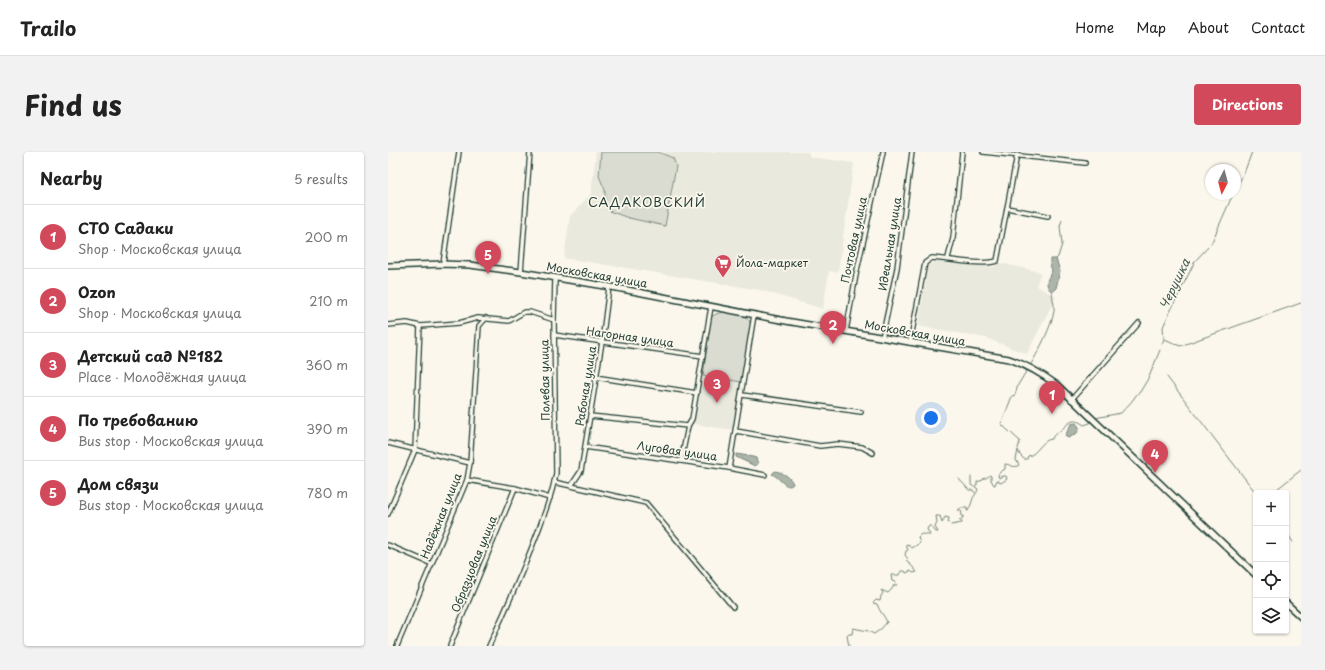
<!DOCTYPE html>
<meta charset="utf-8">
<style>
:root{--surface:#fff;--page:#f2f2f2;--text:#222;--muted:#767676;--line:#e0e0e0;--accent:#d1495b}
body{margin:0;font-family:"Playpen Sans",sans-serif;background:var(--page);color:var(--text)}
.controls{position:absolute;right:12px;bottom:12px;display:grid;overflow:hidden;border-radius:4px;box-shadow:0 1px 3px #0004}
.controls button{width:36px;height:36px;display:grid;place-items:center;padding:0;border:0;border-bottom:1px solid var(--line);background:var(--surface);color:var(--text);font:20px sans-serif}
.compass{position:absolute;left:817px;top:12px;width:36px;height:36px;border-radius:50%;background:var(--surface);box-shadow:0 1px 3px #0004;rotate:186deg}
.you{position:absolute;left:543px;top:266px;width:14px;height:14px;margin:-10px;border:3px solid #fff;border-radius:50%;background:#1a73e8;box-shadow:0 0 0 6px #1a73e833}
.badge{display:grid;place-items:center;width:26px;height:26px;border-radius:50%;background:var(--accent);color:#fff;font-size:13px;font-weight:700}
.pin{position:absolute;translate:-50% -33px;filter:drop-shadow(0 1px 2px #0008)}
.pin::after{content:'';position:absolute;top:21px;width:14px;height:12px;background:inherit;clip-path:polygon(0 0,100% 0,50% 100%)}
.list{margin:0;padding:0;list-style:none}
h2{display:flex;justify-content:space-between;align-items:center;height:52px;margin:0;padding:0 16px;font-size:17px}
h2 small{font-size:13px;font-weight:400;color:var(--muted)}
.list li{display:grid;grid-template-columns:26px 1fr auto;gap:12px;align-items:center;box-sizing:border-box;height:64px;padding:0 16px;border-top:1px solid var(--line)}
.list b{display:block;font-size:15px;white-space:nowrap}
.list p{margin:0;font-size:13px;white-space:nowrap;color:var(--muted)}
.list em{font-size:13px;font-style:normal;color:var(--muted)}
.icon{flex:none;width:22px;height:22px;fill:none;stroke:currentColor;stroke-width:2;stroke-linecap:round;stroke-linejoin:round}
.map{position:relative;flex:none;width:913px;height:494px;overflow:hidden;border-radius:4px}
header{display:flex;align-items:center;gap:24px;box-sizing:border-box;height:56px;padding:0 20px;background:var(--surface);border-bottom:1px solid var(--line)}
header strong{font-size:19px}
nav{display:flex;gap:22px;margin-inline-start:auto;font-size:14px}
.intro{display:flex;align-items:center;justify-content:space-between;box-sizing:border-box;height:96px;padding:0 24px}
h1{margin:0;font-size:28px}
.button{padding:10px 18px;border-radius:4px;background:var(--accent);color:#fff;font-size:14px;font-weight:700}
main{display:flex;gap:24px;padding:0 24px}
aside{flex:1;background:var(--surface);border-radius:4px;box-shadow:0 1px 3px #0004}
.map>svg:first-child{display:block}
</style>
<header>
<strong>Trailo</strong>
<nav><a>Home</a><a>Map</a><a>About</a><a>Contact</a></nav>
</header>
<div class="intro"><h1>Find us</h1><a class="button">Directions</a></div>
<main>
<aside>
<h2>Nearby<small>5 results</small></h2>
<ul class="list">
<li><span class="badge">1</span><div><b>СТО Садаки</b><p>Shop · Московская улица</p></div><em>200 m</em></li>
<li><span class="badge">2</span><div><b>Ozon</b><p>Shop · Московская улица</p></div><em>210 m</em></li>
<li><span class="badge">3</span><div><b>Детский сад №182</b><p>Place · Молодёжная улица</p></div><em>360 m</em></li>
<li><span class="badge">4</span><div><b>По требованию</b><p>Bus stop · Московская улица</p></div><em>390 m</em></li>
<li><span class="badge">5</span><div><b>Дом связи</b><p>Bus stop · Московская улица</p></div><em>780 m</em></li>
</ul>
</aside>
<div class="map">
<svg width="913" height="494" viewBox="0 0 913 494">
<rect width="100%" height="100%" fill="#fbf7ec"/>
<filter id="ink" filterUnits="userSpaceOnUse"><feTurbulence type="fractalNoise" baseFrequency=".025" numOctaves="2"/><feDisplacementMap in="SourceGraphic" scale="8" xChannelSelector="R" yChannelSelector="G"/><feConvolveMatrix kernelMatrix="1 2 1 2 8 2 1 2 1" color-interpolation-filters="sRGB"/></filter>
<g filter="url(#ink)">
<g fill="#eae9de">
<polygon points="208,0 420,0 422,5 466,11 450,120 441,119 435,157 372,138 176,106 182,64 203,42"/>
<polygon points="549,108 606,115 612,111 653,120 648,134 668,144 639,202 598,186 530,174 540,114"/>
<polygon points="315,224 354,230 346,278 305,272"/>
</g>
<g fill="#dbdcd1" stroke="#7d8c82">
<polygon points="213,0 270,0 285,6 288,14 277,74 241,66 221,59 217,53 217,38 211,24"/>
<path d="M334 160C345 162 359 161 363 172L354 230 315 224 323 165 328 162Z"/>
</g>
<g fill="#adb4aa" stroke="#74847b">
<path d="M662 107H668L672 119 668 136 664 140C655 131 660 128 664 118L662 113Z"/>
<polygon points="688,271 691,275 691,278 688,282 680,286 677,284 683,272"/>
<polygon points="348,302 361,304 368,306 370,312 367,314 348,305"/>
<path d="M387 319C394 320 403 325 405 332L402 334C395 334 391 325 384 322Z"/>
</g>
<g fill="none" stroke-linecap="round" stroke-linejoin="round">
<g stroke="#74847b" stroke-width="1">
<polyline points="847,38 856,21 864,0"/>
<polyline points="668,107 670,105 674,92 672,74 674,68"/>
<polyline points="777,187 792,194 913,151"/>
<polyline points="774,192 776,187 775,175 779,166 807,109 823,92 845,42"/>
<path d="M643 212C651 199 664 173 666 159 667 153 664 146 664 140"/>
<polyline points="779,225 868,341"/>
<polyline points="707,266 733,261 744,249 749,242 752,240 761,225 772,198"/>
<polyline points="630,297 632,289 614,273 613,271 615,268 624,244 627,243 630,233 639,218"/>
<polyline points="583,325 583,333 586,335"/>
<polyline points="571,327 581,338 585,338 587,341"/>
<polyline points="884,341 913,318"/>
<path d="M563 373 574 371V370L571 368 575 366V364H573L574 360 570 358 573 356H579V359H580C582 355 583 353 584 349 585 344 589 342 590 337L587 335 589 333V330L595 328 596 326H598L602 323 603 324V328L606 333H607L609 328 613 331 619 327 618 324H614L611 326 610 323 612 320 617 317V312C622 312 626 317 631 313L628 308 630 298 632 303 636 307H639L640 304C649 303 654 287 664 287 666 281 669 282 673 278 682 270 685 265 696 273L702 271"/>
<polyline points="898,380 905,390"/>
<path d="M482 480 486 482 493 477 499 470C496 463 491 459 489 452L485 451 488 448 492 449 493 444 495 441 493 438 500 441 504 437 506 433H509L508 430 504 429 503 423H511L513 419H517L518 421 523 419 525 421 529 420 523 413 518 409 520 407 517 403 518 399 520 398 518 393 522 394 524 396 532 391 530 385C534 379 538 384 542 383L539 377 541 374H543L548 380H550L547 375 549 371 548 364H552L554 371 557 365 561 366 560 371"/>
<polyline points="461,494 459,484 461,482 464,482 465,476 480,479"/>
</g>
<defs>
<g id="minor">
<polyline points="595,0 697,11"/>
<polyline points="619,56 660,64"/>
<polyline points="560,106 565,86 574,0"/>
<polyline points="55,112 71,0"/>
<polyline points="133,120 142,0"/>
<polyline points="0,173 19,171 32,174 71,171 90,166 121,169 136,160 142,160 166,168"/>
<polyline points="458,179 468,123 495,0"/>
<polyline points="166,183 315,204"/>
<polyline points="494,186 509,116 524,0"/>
<path d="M522 191 537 111 544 106C562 107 592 114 609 109L629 3"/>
<polyline points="207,225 309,241"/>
<polyline points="354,243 473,260"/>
<polyline points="683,248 751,171"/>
<polyline points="202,264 300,274"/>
<polyline points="348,279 432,294 450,292 474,295 485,301"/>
<polyline points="0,291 82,311"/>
<polyline points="197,295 341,316 377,323"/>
<polyline points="293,309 300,274 304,267 323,155"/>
<polyline points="341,316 366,163"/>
<polyline points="79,328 127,336 162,346"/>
<polyline points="166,330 258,351 345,455"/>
<polyline points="183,334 193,319 214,190 221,135"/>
<polyline points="0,362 27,298 32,174"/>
<polyline points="0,393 44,412"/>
<polyline points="9,494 79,328 82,311 91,174 98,166"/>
<polyline points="62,494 127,336"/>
<path d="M101 494C119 455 137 415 152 374 158 357 165 340 168 321L166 168 167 126"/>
</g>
<g id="secondary">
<path d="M0 114 55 112 82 113 133 120 229 136 398 169 621 207C639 213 654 222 669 233L868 423"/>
<polyline points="898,451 913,465"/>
</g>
</defs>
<use href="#minor" stroke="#1f3d34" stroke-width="6"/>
<use href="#secondary" stroke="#1f3d34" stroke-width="8"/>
<use href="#minor" stroke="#fbf7ec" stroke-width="3.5"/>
<use href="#secondary" stroke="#fbf7ec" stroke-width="5"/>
</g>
</g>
<defs>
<symbol id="supermarket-pin" viewBox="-11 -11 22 30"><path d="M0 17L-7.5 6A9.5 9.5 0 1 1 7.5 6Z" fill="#d1495b" stroke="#fbf7ec"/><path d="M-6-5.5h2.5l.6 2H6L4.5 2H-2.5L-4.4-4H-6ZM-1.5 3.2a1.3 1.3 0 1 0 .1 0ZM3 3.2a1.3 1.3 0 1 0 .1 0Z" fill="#fff"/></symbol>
</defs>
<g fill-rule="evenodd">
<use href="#supermarket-pin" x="325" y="101" width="20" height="27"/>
</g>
<g text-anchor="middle" stroke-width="3.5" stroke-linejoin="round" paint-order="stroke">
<g font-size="11" fill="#1f3d34" stroke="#fbf7ec">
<text transform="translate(466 88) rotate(-78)" y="4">Почтовая улица</text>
<text transform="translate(502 92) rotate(-81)" y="4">Идеальная улица</text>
<text transform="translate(209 123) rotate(10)" y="4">Московская улица</text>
<text transform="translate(527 181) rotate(10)" y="4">Московская улица</text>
<text transform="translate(242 185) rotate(8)" y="4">Нагорная улица</text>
<text transform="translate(157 228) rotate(-91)" y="4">Полевая улица</text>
<text transform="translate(198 234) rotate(-81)" y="4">Рабочая улица</text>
<text transform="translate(289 299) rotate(8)" y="4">Луговая улица</text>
<text transform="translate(53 364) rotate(-68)" y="4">Надёжная улица</text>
<text transform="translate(86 412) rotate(-68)" y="4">Образцовая улица</text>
</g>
<g font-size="11" fill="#1f3d34" stroke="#fbf7ec" text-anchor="start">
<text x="348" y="115">Йола-маркет</text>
</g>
<g font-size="12" font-style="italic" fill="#425b52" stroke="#fbf7ec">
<text transform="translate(787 132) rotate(-64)" y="4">Черушка</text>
</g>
<g font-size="13" letter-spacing="1" fill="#1f3d34" stroke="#fbf7ec">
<text x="259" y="55">САДАКОВСКИЙ</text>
</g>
</g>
</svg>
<div class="controls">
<button>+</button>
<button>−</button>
<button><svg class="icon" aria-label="locate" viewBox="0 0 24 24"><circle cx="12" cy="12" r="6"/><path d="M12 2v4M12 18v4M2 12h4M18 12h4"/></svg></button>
<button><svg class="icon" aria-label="layers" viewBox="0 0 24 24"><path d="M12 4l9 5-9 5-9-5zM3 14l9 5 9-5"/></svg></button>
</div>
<svg class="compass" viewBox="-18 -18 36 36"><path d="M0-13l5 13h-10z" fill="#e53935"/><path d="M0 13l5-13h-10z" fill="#767676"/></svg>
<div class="you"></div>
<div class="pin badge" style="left:664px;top:262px">1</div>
<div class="pin badge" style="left:445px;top:192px">2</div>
<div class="pin badge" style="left:329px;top:251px">3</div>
<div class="pin badge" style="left:767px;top:321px">4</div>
<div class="pin badge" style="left:100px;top:122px">5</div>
</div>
</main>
